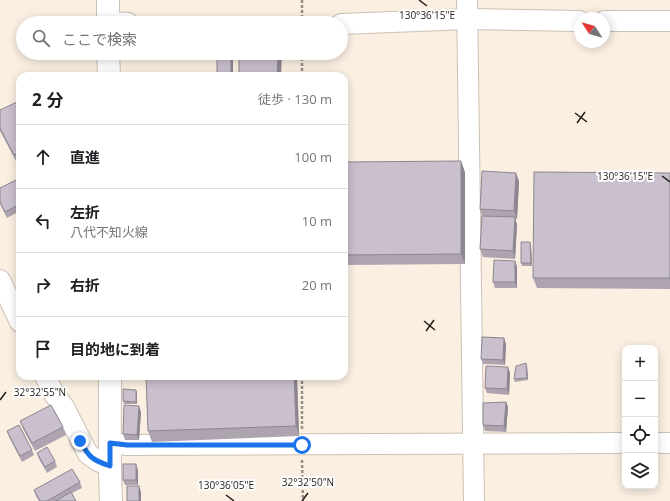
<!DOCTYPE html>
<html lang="ja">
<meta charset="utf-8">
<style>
:root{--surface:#fff;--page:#f6f6f6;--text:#202124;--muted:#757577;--line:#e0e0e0}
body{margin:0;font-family:"Open Sans","Noto Sans JP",sans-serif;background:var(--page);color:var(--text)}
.controls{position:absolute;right:12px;bottom:12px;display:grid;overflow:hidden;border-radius:8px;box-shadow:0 2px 10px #0003}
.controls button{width:36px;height:36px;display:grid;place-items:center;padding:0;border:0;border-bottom:1px solid var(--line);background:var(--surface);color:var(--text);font:20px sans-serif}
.compass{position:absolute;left:574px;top:12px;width:36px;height:36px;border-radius:50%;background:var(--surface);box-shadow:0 2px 10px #0003;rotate:306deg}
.stop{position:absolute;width:12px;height:12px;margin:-9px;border:3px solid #1a73e8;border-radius:50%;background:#fff}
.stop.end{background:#1a73e8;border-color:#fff;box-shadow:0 1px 4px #0008}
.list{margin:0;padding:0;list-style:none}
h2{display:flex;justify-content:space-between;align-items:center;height:52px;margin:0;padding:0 16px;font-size:17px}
h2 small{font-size:13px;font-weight:400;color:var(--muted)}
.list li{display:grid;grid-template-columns:26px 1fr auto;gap:12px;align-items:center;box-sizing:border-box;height:64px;padding:0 16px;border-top:1px solid var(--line)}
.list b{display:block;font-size:15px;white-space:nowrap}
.list p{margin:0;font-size:13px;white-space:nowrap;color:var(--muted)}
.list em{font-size:13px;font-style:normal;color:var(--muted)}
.icon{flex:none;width:22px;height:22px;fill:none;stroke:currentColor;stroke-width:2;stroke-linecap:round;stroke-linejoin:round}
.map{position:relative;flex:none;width:670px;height:501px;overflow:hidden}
.search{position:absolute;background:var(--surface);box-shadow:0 2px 10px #0003;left:16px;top:16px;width:332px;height:44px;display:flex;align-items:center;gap:10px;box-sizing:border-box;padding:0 14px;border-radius:22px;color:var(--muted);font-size:15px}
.panel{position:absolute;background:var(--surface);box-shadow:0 2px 10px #0003;left:16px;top:72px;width:332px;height:308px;border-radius:12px}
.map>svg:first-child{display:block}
</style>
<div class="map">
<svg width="670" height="501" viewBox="0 0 670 501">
<rect width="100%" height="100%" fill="#faefe1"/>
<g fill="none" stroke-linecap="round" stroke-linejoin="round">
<defs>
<g id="minor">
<polyline points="467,0 474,501"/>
<polyline points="604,21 670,21"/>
<polyline points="108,22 128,23"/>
<polyline points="341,24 468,19 580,21"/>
<polyline points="0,280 20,322"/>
<polyline points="45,376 54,394 64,407 88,454 98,461 110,466"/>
<path d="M111 443 127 445C293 445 459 443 625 443"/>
<polyline points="655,443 670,443"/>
</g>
<g id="major">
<polyline points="108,0 108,23"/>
<polyline points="108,53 109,76"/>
<path d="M110 376C110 418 109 459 111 501"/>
</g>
</defs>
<use href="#minor" stroke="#ccc1b4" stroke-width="22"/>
<use href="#major" stroke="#ccc1b4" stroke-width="24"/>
<g stroke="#968e84" stroke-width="2.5" stroke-dasharray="3 2" stroke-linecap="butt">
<polyline points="302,0 302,23"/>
<polyline points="302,76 302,53"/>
<polyline points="302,429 302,376"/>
<polyline points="302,460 303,501"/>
</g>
<use href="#minor" stroke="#fff" stroke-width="20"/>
<use href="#major" stroke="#fff" stroke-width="22"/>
</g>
<g fill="#ada4b0">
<polygon points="217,53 233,76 218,76 217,74"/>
<polygon points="20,107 20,161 17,163 0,131 0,110"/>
<polygon points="344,162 465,172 465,264 344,265"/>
<polygon points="670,173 670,289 537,288 533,278"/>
<polygon points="20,178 20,211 7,218 0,204 0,188"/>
<polygon points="519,181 517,219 515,219 517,225 515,259 483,257 480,249 482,216 480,209"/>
<polygon points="531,245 532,266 522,266 521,263"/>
<polygon points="515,261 517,267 517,288 495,288 493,282"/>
<polygon points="506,344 505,365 483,364 481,359"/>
<polygon points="527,366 528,380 515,382 514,379"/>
<polygon points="510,373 509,395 487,393 485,388"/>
<polygon points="146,376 297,376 299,436 152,442 148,431"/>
<polygon points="136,390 137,393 137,404 124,404 123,401"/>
<polygon points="506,402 508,407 506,432 485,431 483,425"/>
<polygon points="141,412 139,440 125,440 123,434"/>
<polygon points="20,421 63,427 66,435 35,451 23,429"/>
<polygon points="7,431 32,450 34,455 22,462 9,437"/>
<polygon points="37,453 55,461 57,467 47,473 39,459"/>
<polygon points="138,470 138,485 125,485 123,480"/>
<polygon points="80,482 82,488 72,493 76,501 39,501 36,496 34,490"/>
</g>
<g fill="#8d8690">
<polygon points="231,53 233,53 233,76 232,76 231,74"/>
<polygon points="278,53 282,53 281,76 277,76"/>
<polygon points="461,161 465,172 465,264 461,254"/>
<polygon points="516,173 519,181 517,219 514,211"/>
<polygon points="515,217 517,225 515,259 513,251"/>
<polygon points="530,242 531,245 532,266 531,263"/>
<polygon points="515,261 517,267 517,288 515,282"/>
<polygon points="504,338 506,344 505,365 503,360"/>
<polygon points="526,363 527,366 528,380 527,378"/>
<polygon points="508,367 510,373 509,395 507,389"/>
<polygon points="294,376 297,376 299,436 296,426"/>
<polygon points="136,390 137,393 137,404 136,402"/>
<polygon points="506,402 508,407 506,432 504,426"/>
<polygon points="139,406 141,412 139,440 137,435"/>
<polygon points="136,464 138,470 138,485 136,480"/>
<polygon points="139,486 141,492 141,501 139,501"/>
</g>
<g fill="#c9bfcd" stroke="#8d8690">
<rect x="240" y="18" width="38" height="5"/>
<rect x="217" y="53" width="14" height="21"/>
<polygon points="239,53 278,53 277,76 239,76"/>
<polygon points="17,102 20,107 20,152 14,155 0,128 0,110"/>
<polygon points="461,161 461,254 344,255 344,162"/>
<polygon points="482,171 516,173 514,211 480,209"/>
<polygon points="534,172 670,173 670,278 533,278"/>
<polygon points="20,178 20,204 5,212 0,202 0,188"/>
<polygon points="482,216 515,217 513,251 480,249"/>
<polygon points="521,242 530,242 531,263 521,263"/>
<polygon points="494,260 515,261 515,282 493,282"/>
<polygon points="482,337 504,338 503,360 481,359"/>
<polygon points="526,363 527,378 514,379 516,366"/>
<polygon points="486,366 508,367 507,389 485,388"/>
<polygon points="146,376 294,376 296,426 148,431"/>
<polygon points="123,389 136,390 136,402 123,401"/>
<polygon points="506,402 504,426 483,425 483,403"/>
<polygon points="51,405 63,427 32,443 20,421"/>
<polygon points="124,405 139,406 137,435 123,434"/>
<polygon points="19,425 32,450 20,456 7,431"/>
<polygon points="47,447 55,461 45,467 37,453"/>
<rect x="123" y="464" width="13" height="16"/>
<polygon points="72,469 80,482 47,501 40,501 34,490"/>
<rect x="127" y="486" width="12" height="15"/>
<polygon points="71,492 76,501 56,501"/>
</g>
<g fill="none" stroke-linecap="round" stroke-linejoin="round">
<path stroke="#1a73e8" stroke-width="5" d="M80 441C89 457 92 460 110 466V443L127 445H302"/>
</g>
<path fill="none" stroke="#211d18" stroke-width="1.5" d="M419 0 427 6M575 113 587 122M577 123 585 112M662 176 670 182M424 321 435 330M426 331 434 320M0 400 6 392M226 495 234 501M302 501 308 493"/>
<g font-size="10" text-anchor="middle" fill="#211d18" stroke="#fefefe" stroke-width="4" stroke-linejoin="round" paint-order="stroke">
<text x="427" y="19">130°36'15"E</text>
<text x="625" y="180">130°36'15"E</text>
<text x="40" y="396">32°32'55"N</text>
<text x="308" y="486">32°32'50"N</text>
<text x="226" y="489">130°36'05"E</text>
</g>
</svg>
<div class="controls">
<button>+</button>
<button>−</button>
<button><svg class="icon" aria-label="locate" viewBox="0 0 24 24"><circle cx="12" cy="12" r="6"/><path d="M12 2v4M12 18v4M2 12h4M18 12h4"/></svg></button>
<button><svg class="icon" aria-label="layers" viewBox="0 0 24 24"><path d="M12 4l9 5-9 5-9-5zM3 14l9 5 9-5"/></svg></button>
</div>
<svg class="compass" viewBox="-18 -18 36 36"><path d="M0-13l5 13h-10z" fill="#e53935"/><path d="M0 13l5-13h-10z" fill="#757577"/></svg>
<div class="stop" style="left:302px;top:445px"></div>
<div class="stop end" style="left:80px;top:441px"></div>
<div class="search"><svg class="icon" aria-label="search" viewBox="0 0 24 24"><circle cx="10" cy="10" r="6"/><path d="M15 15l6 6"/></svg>ここで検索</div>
<section class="panel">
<h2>2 分<small>徒歩 · 130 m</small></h2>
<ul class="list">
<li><svg class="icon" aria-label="ahead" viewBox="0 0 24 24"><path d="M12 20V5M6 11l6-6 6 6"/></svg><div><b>直進</b></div><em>100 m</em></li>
<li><svg class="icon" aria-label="left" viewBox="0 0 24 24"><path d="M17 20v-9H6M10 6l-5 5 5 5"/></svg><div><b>左折</b><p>八代不知火線</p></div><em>10 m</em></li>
<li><svg class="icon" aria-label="right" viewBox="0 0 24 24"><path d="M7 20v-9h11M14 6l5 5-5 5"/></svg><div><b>右折</b></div><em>20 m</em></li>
<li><svg class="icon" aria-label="arrive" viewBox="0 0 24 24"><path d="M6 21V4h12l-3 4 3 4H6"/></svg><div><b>目的地に到着</b></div></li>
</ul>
</section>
</div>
